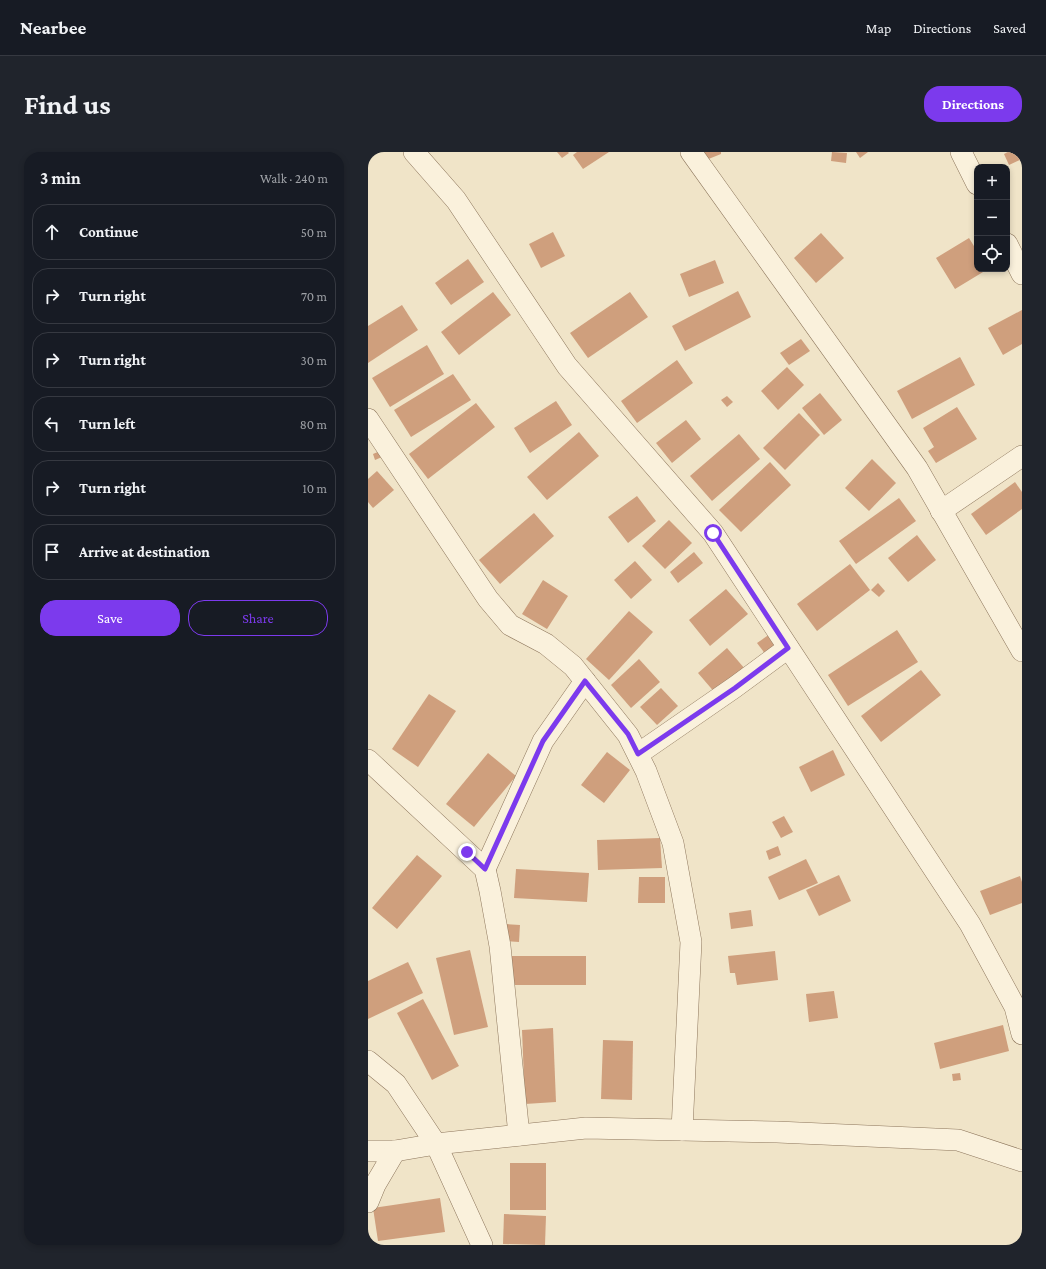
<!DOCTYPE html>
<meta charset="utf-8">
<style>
:root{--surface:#171b24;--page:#20242c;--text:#f1f3f6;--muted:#9ea1a6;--line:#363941;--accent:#7c3aed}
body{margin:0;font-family:"Crimson Pro",serif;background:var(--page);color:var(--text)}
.controls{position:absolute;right:12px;top:12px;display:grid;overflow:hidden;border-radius:8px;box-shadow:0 2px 6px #0003}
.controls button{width:36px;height:36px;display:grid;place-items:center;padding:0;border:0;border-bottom:1px solid var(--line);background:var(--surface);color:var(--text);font:20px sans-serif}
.stop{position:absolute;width:12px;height:12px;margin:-9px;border:3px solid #7c3aed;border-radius:50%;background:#fff}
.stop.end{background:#7c3aed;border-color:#fff;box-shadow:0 1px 4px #0008}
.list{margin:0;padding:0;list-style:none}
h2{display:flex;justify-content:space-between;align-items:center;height:52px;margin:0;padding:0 16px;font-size:17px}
h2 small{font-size:13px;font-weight:400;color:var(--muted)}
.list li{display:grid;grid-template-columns:26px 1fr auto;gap:12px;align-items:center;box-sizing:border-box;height:56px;margin:0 8px 8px;padding:0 8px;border:1px solid var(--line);border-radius:16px}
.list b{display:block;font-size:15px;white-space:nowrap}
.list em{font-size:13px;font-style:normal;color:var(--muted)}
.actions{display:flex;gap:8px;padding:12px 16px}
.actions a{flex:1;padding:9px 0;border:1px solid var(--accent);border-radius:16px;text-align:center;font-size:14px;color:var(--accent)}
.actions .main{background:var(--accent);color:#fff}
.icon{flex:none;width:22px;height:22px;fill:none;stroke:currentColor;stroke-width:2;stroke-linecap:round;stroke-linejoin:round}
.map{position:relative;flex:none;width:654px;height:1093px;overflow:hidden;border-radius:16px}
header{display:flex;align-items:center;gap:24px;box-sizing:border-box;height:56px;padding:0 20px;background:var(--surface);border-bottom:1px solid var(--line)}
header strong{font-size:19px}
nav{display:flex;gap:22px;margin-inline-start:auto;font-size:14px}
.intro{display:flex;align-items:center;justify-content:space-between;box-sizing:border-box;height:96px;padding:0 24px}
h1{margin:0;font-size:28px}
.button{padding:10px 18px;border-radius:16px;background:var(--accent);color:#fff;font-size:14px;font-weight:700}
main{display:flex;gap:24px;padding:0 24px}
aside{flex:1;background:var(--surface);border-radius:16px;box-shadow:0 2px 6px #0003}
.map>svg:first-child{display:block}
</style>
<header>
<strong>Nearbee</strong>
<nav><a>Map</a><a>Directions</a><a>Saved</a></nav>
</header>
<div class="intro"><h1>Find us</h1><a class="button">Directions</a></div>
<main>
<aside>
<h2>3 min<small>Walk · 240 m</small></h2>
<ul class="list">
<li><svg class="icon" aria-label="ahead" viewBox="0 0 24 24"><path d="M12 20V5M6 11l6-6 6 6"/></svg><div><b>Continue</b></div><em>50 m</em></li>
<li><svg class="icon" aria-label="right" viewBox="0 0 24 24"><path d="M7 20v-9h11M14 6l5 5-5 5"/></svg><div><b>Turn right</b></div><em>70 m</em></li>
<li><svg class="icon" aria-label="right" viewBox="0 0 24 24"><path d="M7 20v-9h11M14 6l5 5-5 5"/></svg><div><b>Turn right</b></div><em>30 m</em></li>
<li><svg class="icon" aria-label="left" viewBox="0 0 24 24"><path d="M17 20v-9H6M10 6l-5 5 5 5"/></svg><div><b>Turn left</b></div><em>80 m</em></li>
<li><svg class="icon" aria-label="right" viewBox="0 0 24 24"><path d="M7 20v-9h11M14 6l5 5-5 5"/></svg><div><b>Turn right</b></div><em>10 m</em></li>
<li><svg class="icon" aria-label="arrive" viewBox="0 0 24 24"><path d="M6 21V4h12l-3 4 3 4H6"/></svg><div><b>Arrive at destination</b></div></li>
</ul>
<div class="actions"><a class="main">Save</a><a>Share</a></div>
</aside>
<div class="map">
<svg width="654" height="1093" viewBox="0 0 654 1093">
<rect width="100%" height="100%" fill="#f0e4c8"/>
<g fill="#cf9f7d">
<polygon points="189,0 200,0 201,1 194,6"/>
<polygon points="209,0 241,0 215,17 205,3"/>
<polygon points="329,0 353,0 353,2 333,10"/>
<polygon points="464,0 479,1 478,11 463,9"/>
<polygon points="488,0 500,0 492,6"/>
<polygon points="640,0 654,0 654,7 641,13 636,2"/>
<polygon points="185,80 197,104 173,116 161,92"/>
<polygon points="453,81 476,106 448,131 426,106"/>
<polygon points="601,86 609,99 609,117 620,117 587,137 568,106"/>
<polygon points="100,107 116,130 83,153 67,131"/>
<polygon points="347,108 356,131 321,145 312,122"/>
<polygon points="370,139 383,165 317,199 304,174"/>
<polygon points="125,140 143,163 91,203 73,180"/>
<polygon points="262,140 280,165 220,206 202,181"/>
<polygon points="34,153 50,178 0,211 0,174"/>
<polygon points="654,158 654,192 635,203 620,176"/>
<polygon points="433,187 442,199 421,213 412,201"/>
<polygon points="59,193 76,222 22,255 4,226"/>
<polygon points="592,205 607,233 544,267 529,239"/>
<polygon points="309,208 325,231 269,271 253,249"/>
<polygon points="419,215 436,233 410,258 393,239"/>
<polygon points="85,222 103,248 43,285 26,258"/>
<polygon points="452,241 474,268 456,283 434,256"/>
<polygon points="359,244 365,250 359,255 353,248"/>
<polygon points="188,249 204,273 162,301 146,276"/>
<polygon points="108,251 127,275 60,327 41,302"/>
<polygon points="589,255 609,287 568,311 560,299 566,295 555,276"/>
<polygon points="431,261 452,283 417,318 395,296"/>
<polygon points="318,268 333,287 304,311 288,291"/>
<polygon points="211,280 231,304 179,348 159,325"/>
<polygon points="371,282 392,307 344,349 322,324"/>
<polygon points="12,299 14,305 7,308 5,302"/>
<polygon points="504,307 528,331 501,359 477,336"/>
<polygon points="402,310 423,333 373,380 351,358"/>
<polygon points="9,319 26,338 5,356 0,350 0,327"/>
<polygon points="647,330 654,340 654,357 618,383 603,362"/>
<polygon points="269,344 288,369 260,391 240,365"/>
<polygon points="531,346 548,369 488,412 471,389"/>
<polygon points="166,361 186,384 132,432 111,408"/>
<polygon points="301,368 324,391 297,417 274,394"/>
<polygon points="549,383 568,408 540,430 520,406"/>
<polygon points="326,400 335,411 310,431 302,420"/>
<polygon points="267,409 284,428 263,447 246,428"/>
<polygon points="482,412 502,438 449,479 429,452"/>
<polygon points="175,428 200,444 179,477 154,462"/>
<polygon points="510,431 517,439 511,445 503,438"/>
<polygon points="358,437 380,462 342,494 321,468"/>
<polygon points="261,459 285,480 241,528 218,507"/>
<polygon points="529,478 550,510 480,554 460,523"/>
<polygon points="402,482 411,494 398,503 389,491"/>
<polygon points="359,496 377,517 348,542 330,521"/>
<polygon points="271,507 292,530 263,556 243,533"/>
<polygon points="553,518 573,543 513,590 493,564"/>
<polygon points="293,536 310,554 289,573 272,555"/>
<polygon points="61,542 88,559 50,615 24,597"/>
<polygon points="465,598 477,623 443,640 431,615"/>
<polygon points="239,600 262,618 236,651 213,633"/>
<polygon points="120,601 148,624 106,675 78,652"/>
<polygon points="416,664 425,680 413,686 404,670"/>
<polygon points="292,686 294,716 230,718 229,688"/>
<polygon points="410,694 413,703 401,708 398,699"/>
<polygon points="49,703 74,724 29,777 4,756"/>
<polygon points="438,707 450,731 411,748 400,725"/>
<polygon points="148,717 221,721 219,750 146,746"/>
<polygon points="471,723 483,749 451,764 438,738"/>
<polygon points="652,724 654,730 654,751 622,763 612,739"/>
<polygon points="271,725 297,725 297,751 270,751"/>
<polygon points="383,758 385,774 363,777 361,761"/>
<polygon points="138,772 152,773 151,790 136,789"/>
<polygon points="102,798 120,875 86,883 68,806"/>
<polygon points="407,799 410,828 369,833 367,821 362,821 360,804"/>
<rect x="141" y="804" width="77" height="29"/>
<polygon points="40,810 55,841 0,867 0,829"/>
<polygon points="466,839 470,866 441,870 438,842"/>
<polygon points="55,847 91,914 64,928 29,861"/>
<polygon points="635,873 641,899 572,917 566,891"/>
<polygon points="185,876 188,950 157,952 154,878"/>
<polygon points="235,888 265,889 264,948 233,947"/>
<polygon points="592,921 593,928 585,929 584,922"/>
<rect x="142" y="1011" width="36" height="47"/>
<polygon points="72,1046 77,1080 10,1089 5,1056"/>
<polygon points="136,1062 178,1064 177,1093 135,1092"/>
</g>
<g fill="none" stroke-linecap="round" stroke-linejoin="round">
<defs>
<g id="minor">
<polyline points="46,0 88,48 199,214 345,381 602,772 647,855 654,882"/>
<polyline points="323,0 549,316 654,499"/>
<polyline points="593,0 609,32"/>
<polyline points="639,92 654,122"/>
<polyline points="0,267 120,447 142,473 178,492 205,514 260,583 278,619 305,691 323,790 314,978"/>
<polyline points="573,359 654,304"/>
<polyline points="270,602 367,535 420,496"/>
<polyline points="0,608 117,717 122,739 132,794 151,983"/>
<polyline points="117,717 175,589 217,529"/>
<polyline points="0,909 28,932 68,992 114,1093"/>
<polyline points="0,999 27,999 68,992 218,976 409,980 590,988 654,1009"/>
<polyline points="0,1050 7,1033 27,999"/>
</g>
</defs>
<use href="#minor" stroke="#8d765c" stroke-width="22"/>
<use href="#minor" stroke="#faf1dc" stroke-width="21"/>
</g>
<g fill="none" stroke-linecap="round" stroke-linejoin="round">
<polyline stroke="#7c3aed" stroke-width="5" points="99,700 117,717 175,589 217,529 260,582 270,602 367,536 420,496 345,381"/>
</g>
</svg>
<div class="controls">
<button>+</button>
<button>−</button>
<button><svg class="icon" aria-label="locate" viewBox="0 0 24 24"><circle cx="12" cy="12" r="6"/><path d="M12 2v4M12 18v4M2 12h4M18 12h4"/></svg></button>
</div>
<div class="stop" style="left:345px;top:381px"></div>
<div class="stop end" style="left:99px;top:700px"></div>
</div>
</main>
